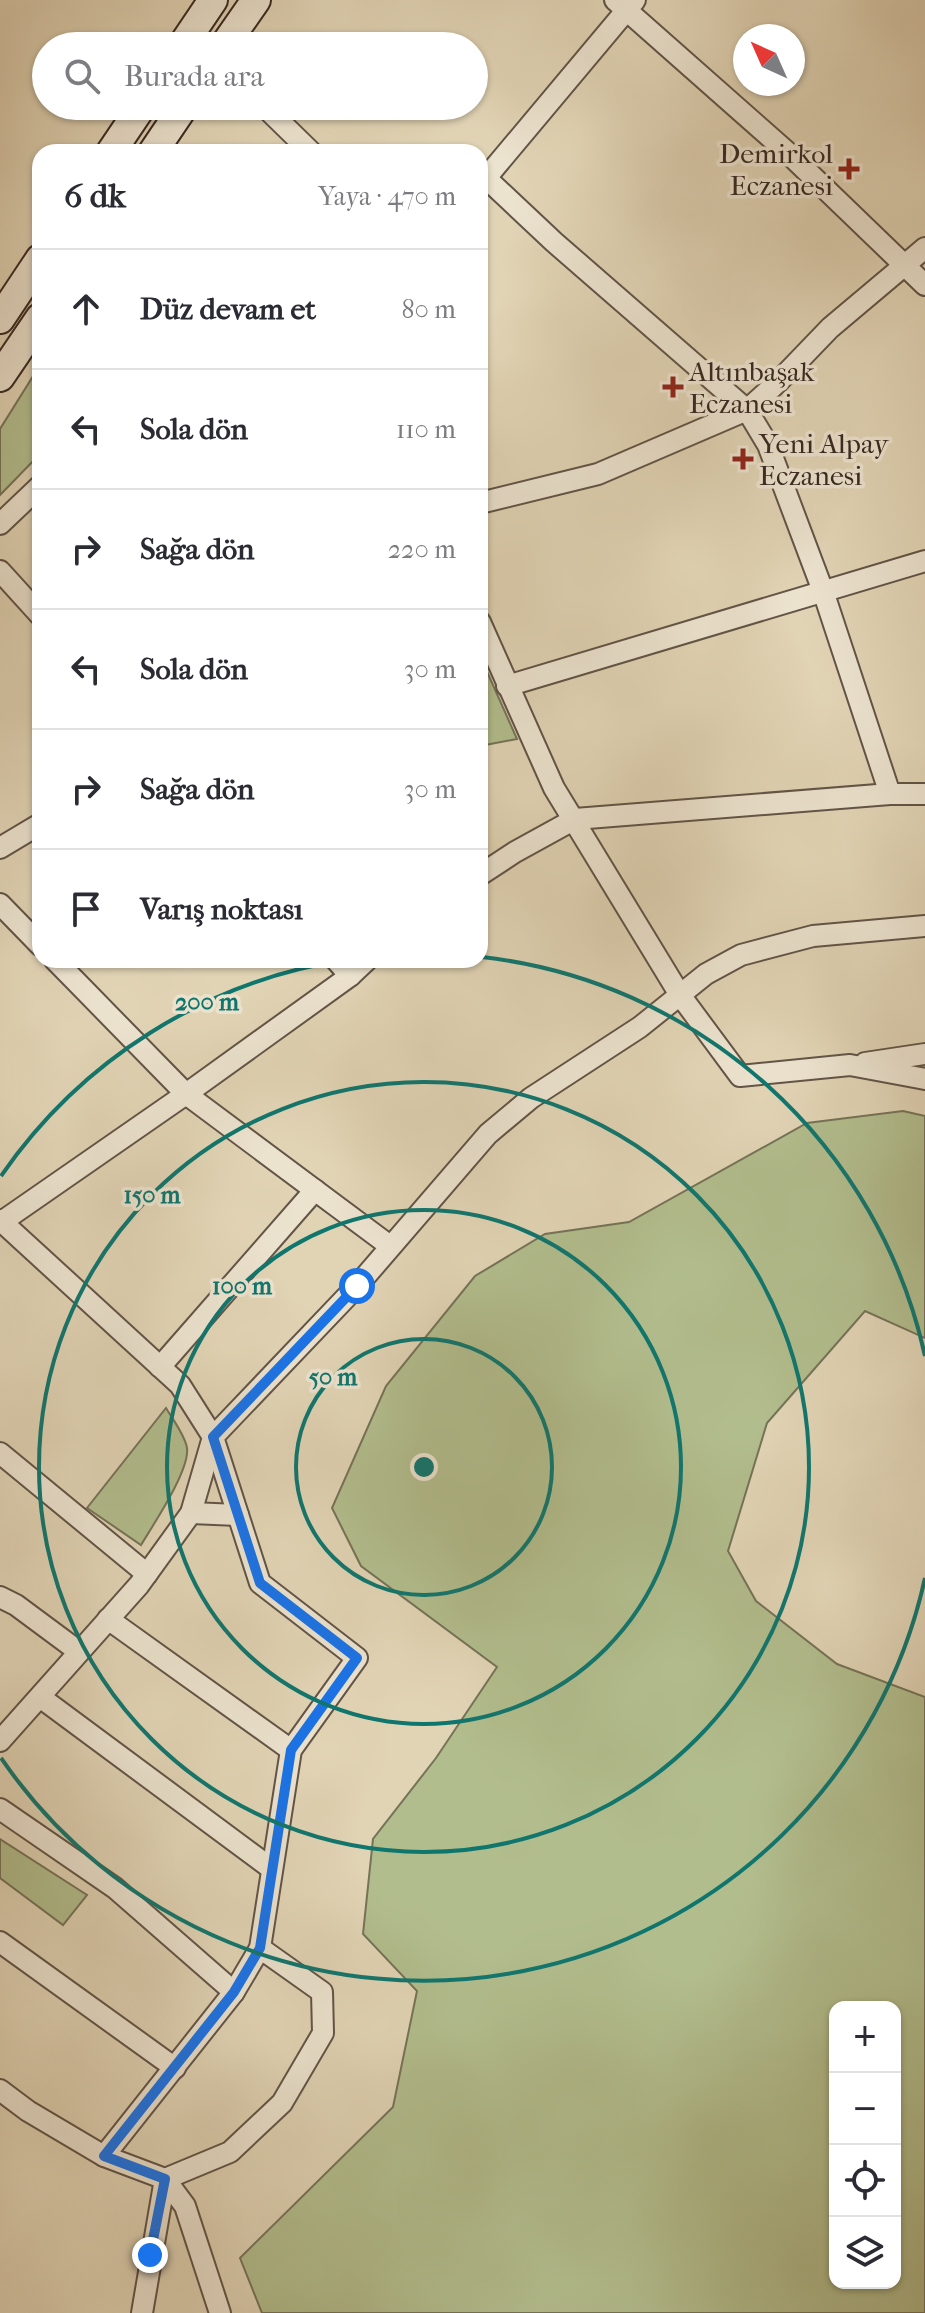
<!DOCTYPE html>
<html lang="tr">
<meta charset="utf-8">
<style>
:root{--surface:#fff;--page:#f2f2f3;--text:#2b2b33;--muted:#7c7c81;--line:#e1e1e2}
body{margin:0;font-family:"IM FELL French Canon",serif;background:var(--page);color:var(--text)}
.controls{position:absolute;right:24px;bottom:24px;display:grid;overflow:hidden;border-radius:16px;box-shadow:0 2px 6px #0004}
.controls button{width:72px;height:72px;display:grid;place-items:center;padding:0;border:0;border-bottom:2px solid var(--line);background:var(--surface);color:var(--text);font:40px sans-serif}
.compass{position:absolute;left:733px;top:24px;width:72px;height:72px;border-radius:50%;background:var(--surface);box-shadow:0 2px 6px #0004;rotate:315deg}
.stop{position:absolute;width:24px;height:24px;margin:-18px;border:6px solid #1a73e8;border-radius:50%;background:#fff}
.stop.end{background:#1a73e8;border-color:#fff;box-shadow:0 2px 8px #0008}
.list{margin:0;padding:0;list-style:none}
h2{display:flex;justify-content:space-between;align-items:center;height:104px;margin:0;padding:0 32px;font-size:34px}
h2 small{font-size:26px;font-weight:400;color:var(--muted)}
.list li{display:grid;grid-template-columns:52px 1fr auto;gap:24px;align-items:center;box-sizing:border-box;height:120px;padding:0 32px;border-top:2px solid var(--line)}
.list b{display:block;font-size:30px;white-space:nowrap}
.list em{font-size:26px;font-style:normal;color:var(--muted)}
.icon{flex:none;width:44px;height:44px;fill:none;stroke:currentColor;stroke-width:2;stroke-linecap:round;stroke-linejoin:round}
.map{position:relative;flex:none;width:925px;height:2313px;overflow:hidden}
.search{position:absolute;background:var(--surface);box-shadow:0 2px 6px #0004;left:32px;top:32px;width:456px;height:88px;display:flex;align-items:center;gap:20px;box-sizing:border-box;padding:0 28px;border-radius:44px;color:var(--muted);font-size:30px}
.panel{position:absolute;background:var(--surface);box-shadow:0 2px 6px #0004;left:32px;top:144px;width:456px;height:824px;border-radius:24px}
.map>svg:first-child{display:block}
</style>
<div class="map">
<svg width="925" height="2313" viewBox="0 0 925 2313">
<rect width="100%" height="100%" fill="#e1d4b5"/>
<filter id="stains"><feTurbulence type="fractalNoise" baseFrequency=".0025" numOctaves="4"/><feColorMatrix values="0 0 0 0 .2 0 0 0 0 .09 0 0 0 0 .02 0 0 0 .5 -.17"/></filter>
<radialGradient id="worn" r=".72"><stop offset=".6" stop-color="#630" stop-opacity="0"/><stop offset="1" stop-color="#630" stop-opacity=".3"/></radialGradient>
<g fill="#b2bd8d" stroke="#757358" stroke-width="2" fill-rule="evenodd">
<polygon points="40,365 40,454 0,495 0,429"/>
<polygon points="480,656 517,739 480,746"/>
<path d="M903 1111 925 1116V1338L865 1311 767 1423 728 1551 756 1601 837 1664 925 1697V2313H262L240 2258 393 2107 417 1991 363 1934 373 1839 436 1758 497 1667 361 1566 332 1508 386 1386 475 1276 545 1234 629 1222 807 1123ZM895 2007V2283H835V2007Z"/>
<path d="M166 1408C173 1420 185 1435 187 1448 190 1470 153 1525 141 1545L87 1508Z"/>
<polygon points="0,1839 87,1895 63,1925 0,1878"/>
</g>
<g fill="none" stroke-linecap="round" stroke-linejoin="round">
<defs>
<g id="minor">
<polyline points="615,0 787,152 925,285"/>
<polyline points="264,106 311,152"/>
<polyline points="487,179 554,242 747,410 768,445 823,591 890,794"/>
<polyline points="480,185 635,0"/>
<polyline points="480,503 598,474 747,410 779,381 830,328 925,248"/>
<polyline points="0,524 40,486"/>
<polyline points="0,571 40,615"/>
<polyline points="480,622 554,788 680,995 740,1076 850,1065 925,1079"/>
<polyline points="507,686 925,561"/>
<polyline points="0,848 40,824"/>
<polyline points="480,875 515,852 575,819 890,794 925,794"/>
<polyline points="0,904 40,945"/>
<polyline points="55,960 186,1094 390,1246"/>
<polyline points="336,960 350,976"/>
<polyline points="865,1063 925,1054"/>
<polyline points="0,1220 180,1385 213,1437 191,1513 139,1585 0,1741"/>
<polyline points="0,1223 186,1094 350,976 367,960"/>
<polyline points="160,1367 315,1190"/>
<polyline points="0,1453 147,1574"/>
<polyline points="191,1513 238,1515"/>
<polyline points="0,1597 16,1605 78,1651"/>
<polyline points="108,1619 291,1750"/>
<polyline points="40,1697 272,1869"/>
<polyline points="0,1809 115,1888 234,1992"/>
<polyline points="0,1942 175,2068"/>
<polyline points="0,2090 28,2111 104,2156"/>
<polyline points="165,2179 230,2152 282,2103 323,2033 322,1992 260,1948"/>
<polyline points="142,2313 165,2179"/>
<polyline points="220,2313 185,2206 165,2179 104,2156 234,1992 260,1948 291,1750 357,1658 260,1583 213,1437 357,1286 488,1134 531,1098 640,1027 706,974 741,955 813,936 925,926"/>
</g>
<g id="secondary">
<polyline points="182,46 213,0"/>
<polyline points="224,46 256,0"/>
<polyline points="111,152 142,106"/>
<polyline points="153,152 184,106"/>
<polyline points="0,319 40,259"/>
<polyline points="0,377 40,318"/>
</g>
</defs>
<use href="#minor" stroke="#625447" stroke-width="24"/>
<use href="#secondary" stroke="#382922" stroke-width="32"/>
<use href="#minor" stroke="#ece3cf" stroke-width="20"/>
<use href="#secondary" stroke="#ece3cf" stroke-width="28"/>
</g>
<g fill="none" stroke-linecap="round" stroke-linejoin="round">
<polyline stroke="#1a73e8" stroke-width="10" points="150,2255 165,2179 104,2156 234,1992 260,1948 291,1750 357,1658 260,1583 213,1437 357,1286"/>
</g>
<g fill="none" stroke="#0f766e" stroke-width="4">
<circle cx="424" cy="1467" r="128"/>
<circle cx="424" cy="1467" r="257"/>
<circle cx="424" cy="1467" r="385"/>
<path d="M925 1578A513 513 0 0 1 1 1758M1 1176A513 513 0 0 1 344 960M482 957A513 513 0 0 1 925 1356"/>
</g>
<g fill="#8f2418" stroke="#ece3cf" stroke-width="3">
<path d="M845 157h8v8h8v8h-8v8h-8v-8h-8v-8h8z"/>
<path d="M669 375h8v8h8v8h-8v8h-8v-8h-8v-8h8z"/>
<path d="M739 447h8v8h8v8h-8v8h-8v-8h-8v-8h8z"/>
</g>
<g text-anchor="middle" stroke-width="7" stroke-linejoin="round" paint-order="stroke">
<g font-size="28" fill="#382922" stroke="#ece3cf" text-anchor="start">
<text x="833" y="163" text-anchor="end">Demirkol<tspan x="833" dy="32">Eczanesi</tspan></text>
<text x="689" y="381">Altınbaşak<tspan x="689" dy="32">Eczanesi</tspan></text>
<text x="759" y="453">Yeni Alpay<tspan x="759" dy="32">Eczanesi</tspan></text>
</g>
</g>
<circle cx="424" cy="1467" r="12" fill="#0f766e" stroke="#ece3cf" stroke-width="4"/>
<g font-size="24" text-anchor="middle" font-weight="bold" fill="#0f766e" stroke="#ece3cf" stroke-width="7" stroke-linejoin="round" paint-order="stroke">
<text x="207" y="1010">200 m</text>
<text x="152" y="1203">150 m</text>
<text x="242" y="1294">100 m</text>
<text x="333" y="1385">50 m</text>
</g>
<rect width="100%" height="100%" filter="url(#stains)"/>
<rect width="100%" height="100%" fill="url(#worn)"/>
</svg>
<div class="controls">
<button>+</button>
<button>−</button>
<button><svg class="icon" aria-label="locate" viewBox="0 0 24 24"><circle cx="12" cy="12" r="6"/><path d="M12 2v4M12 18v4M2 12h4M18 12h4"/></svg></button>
<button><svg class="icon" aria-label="layers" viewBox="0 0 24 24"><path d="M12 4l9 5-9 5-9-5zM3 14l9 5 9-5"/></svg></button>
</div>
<svg class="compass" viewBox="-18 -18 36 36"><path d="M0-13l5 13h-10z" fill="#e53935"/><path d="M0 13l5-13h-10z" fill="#7c7c81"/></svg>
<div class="stop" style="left:357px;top:1286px"></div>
<div class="stop end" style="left:150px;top:2255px"></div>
<div class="search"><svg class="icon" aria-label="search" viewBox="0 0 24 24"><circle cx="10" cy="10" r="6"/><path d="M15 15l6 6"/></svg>Burada ara</div>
<section class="panel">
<h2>6 dk<small>Yaya · 470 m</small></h2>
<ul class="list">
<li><svg class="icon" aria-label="ahead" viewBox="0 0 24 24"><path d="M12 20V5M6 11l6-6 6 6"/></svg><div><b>Düz devam et</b></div><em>80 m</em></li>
<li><svg class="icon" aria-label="left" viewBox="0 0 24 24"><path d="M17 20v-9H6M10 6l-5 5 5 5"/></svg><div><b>Sola dön</b></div><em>110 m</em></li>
<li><svg class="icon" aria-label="right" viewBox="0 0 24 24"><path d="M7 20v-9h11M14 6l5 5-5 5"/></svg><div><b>Sağa dön</b></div><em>220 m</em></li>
<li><svg class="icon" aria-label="left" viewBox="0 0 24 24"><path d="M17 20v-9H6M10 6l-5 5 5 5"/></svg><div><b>Sola dön</b></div><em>30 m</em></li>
<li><svg class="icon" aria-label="right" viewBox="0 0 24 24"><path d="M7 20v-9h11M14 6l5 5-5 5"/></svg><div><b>Sağa dön</b></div><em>30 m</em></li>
<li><svg class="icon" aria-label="arrive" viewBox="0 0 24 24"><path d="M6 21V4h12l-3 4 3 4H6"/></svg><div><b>Varış noktası</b></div></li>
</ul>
</section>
</div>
